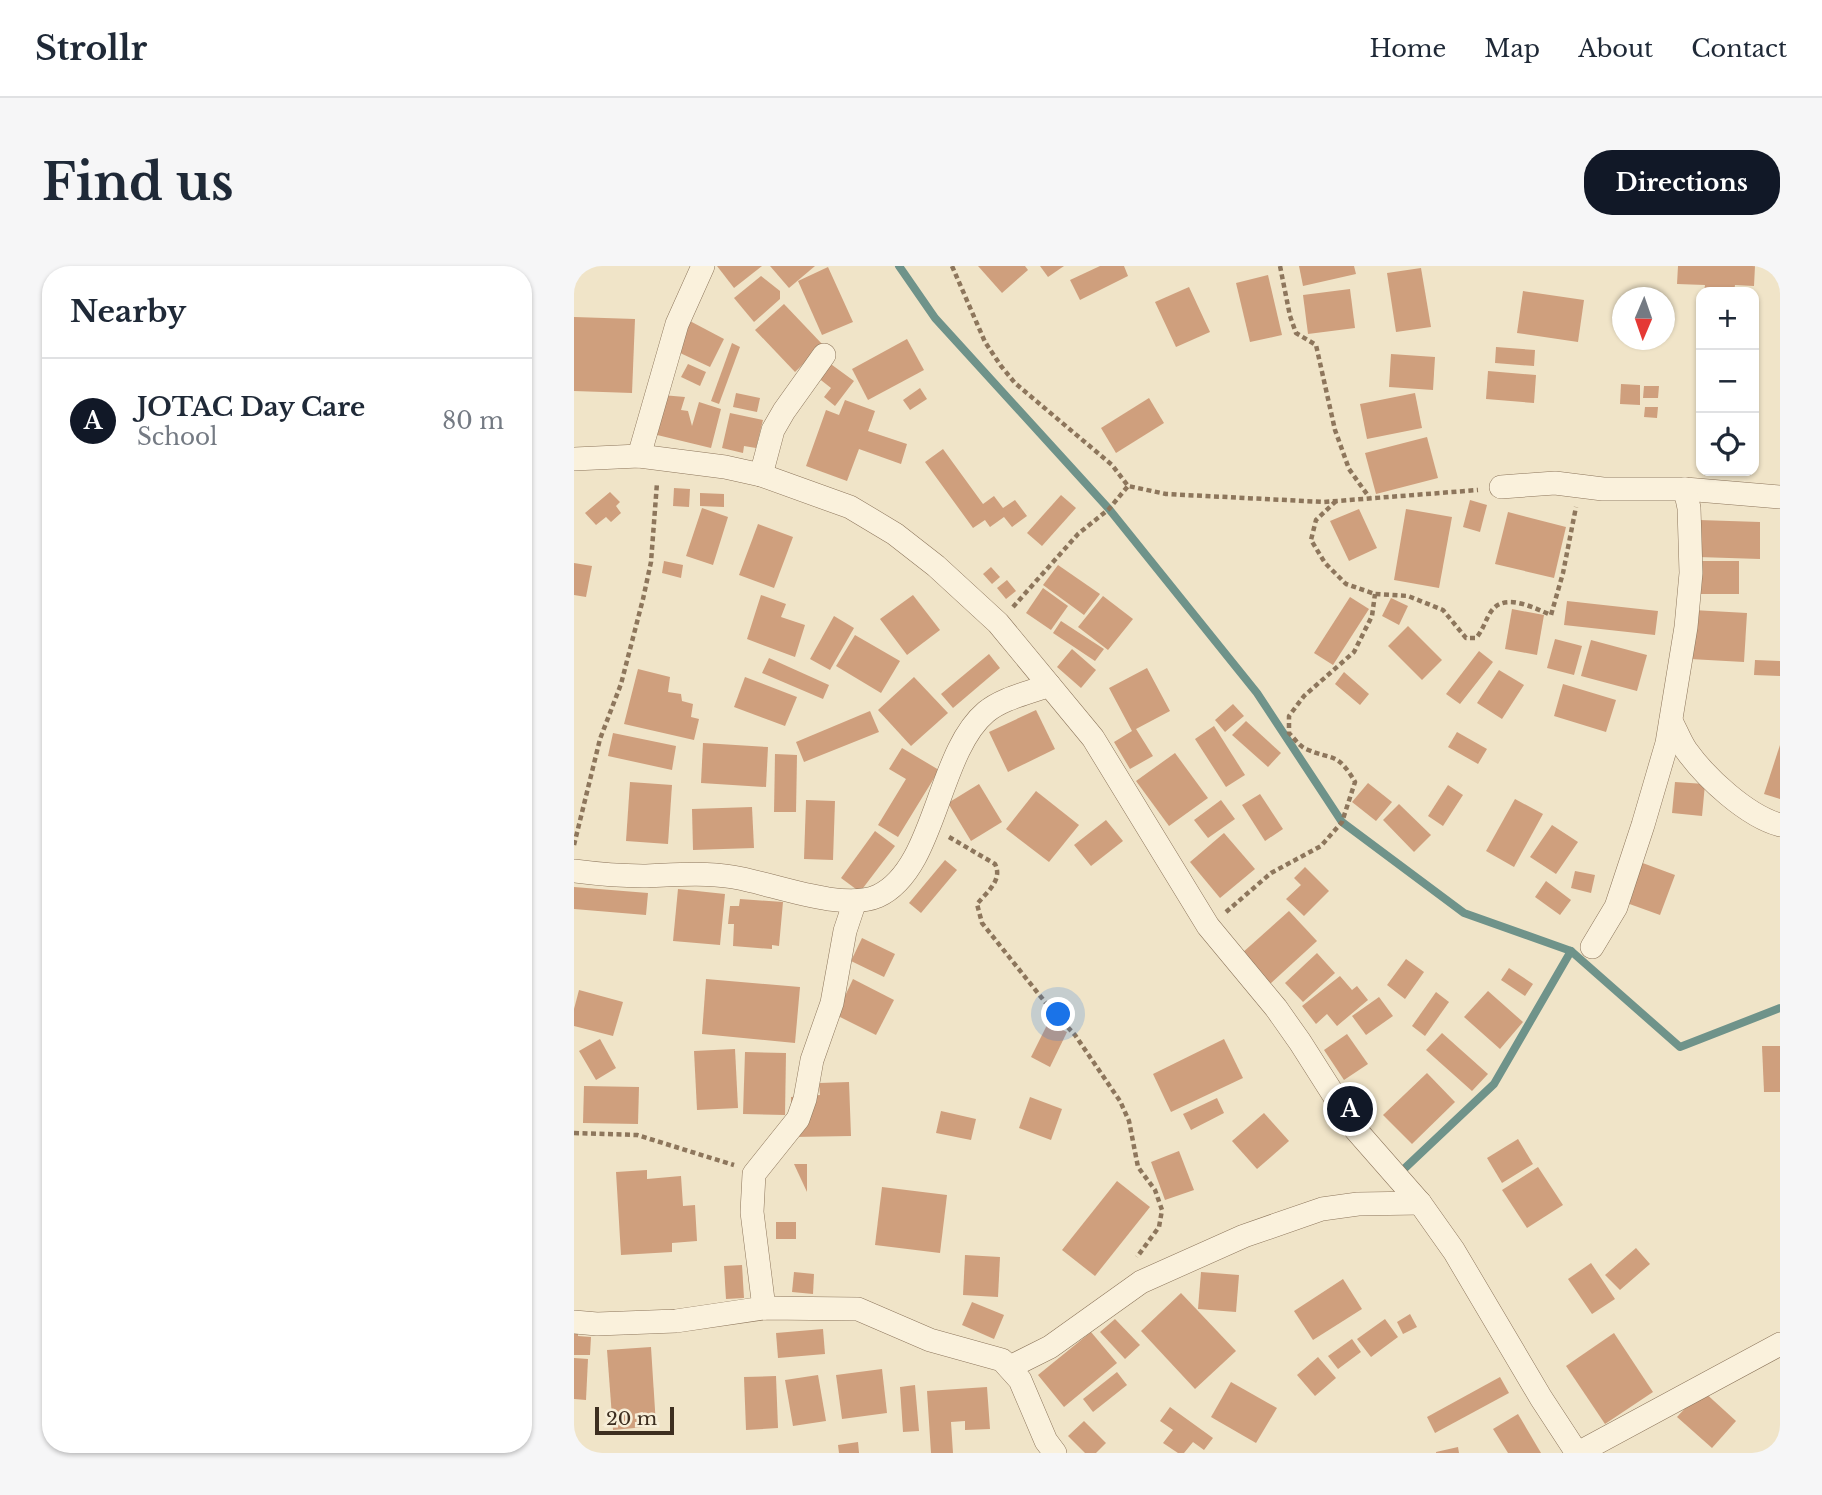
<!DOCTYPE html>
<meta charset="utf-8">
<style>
:root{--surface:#fff;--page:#f6f6f7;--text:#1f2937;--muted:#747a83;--line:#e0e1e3;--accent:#111827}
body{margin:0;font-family:"Libre Baskerville",serif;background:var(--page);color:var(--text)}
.controls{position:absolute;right:21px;top:21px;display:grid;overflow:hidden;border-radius:14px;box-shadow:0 2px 5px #0004}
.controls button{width:63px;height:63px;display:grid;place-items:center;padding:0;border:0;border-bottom:2px solid var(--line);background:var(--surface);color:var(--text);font:35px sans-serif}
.compass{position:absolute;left:1038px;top:21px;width:63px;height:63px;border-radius:50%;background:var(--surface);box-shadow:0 2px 5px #0004;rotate:182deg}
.scale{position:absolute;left:21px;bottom:18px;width:79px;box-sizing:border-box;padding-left:7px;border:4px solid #3d2e20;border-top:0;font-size:19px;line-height:24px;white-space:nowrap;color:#3d2e20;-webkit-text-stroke:5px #f7eed8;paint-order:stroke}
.you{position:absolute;left:485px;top:749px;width:24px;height:24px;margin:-18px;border:5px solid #fff;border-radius:50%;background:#1a73e8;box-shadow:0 0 0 10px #1a73e833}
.badge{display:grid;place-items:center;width:46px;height:46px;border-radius:50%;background:var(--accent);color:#fff;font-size:23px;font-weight:700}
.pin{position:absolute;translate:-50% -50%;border:4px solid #fff;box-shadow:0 2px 7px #0006}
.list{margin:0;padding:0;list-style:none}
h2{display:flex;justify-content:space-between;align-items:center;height:91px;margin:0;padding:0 28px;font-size:30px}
h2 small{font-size:23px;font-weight:400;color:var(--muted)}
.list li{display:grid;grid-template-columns:46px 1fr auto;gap:21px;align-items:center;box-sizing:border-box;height:126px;padding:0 28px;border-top:2px solid var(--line)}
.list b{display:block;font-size:26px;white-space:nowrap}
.list p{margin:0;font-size:23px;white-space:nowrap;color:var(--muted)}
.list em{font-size:23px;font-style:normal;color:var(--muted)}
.icon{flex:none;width:38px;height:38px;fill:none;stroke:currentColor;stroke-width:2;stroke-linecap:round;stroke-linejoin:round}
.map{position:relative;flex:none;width:1206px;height:1187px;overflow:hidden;border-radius:28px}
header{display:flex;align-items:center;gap:42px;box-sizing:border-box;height:98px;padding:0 35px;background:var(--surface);border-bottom:2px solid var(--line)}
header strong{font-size:33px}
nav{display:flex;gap:38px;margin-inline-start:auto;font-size:24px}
.intro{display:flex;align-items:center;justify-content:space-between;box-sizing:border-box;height:168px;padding:0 42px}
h1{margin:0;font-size:49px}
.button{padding:18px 32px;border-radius:28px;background:var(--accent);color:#fff;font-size:24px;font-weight:700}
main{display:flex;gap:42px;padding:0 42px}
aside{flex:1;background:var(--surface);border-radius:28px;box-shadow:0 2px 5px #0004}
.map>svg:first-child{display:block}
</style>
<header>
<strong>Strollr</strong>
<nav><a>Home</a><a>Map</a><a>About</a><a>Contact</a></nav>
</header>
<div class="intro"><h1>Find us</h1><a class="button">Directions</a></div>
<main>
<aside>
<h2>Nearby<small></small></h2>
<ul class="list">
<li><span class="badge">A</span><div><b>JOTAC Day Care</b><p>School</p></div><em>80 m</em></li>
</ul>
</aside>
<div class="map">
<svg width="1206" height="1187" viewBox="0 0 1206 1187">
<rect width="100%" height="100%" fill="#f0e4c8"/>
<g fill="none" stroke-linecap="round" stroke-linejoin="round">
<g stroke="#6f938a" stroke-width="8">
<polyline points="325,0 361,52 535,243 683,427 768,556 890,647 997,685 1106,781 1206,742"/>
<polyline points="831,902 920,818 997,685"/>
</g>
</g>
<g fill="#cf9f7d">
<polygon points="143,0 188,0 160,22"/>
<polygon points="196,0 241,0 215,22"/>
<polygon points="404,0 451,0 454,4 428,27"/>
<polygon points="466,0 490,0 474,11"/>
<polygon points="526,0 550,0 554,10 506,34 496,14"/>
<polygon points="725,0 780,0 782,8 729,20"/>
<polygon points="1104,0 1181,0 1180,20 1161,19 1160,26 1130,26 1131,19 1103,18"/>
<polygon points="254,1 279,56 248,69 224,15"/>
<polygon points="847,2 857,61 822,66 813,7"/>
<polygon points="694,9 708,69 676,76 662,17"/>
<polygon points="187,10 206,25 206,33 180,56 160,32"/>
<polygon points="615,21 636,66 602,81 581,36"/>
<polygon points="776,23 781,62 734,68 729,29"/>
<polygon points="949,25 1010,34 1004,76 943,67"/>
<polygon points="210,38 249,79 221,106 181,64"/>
<polygon points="0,51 61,53 58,127 0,125"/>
<polygon points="114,54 150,73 136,101 104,86"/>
<polygon points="333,73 350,104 294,134 278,103"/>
<polygon points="158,77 166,81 145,138 137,135"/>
<polygon points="922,81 961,84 960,100 921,97"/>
<polygon points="817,88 861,91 859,124 815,121"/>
<polygon points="254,96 280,115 261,140 250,131 257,122 243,111"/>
<polygon points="114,98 132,106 126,120 107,111"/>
<polygon points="914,105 962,109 960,137 912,133"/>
<polygon points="1047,118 1066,119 1066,139 1046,138"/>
<polygon points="1070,120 1085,120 1084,132 1069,132"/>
<polygon points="346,122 353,133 336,144 329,134"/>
<polygon points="162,127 186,132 183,146 159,141"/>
<polygon points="841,127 848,162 793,173 786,138"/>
<polygon points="88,129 111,131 107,144 114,145 118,160 125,136 147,143 137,182 79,168"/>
<polygon points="575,132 590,157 542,187 527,162"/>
<polygon points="271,134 301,145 294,165 333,178 327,198 285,183 273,215 232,200 252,144 265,149"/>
<polygon points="1071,141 1084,141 1083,152 1070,151"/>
<polygon points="156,147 189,154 182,182 170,180 169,187 148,182"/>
<polygon points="853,171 864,212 802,228 791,187"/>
<polygon points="369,183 409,238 420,230 429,242 441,234 453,250 438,261 430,251 416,261 411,254 399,262 351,196"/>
<polygon points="100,222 116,223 115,241 99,240"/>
<polygon points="36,226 46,236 42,240 47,247 37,256 32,251 22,259 11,247"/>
<polygon points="126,227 150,228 150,241 126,240"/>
<polygon points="487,229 502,242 468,280 453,267"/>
<polygon points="896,234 913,239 906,266 889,261"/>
<polygon points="128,242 154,251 139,299 112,290"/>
<polygon points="785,243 803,282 775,295 756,255"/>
<polygon points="832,243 878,251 865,322 820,314"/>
<polygon points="934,246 992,261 980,312 921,298"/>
<polygon points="1125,254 1186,256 1186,293 1124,291"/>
<polygon points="184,258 219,271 200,322 165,309"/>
<polygon points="90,295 109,299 107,312 88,307"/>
<polygon points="1128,295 1165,295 1165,328 1127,328"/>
<polygon points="0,297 18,300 12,331 0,329"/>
<polygon points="484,299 526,328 510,349 469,319"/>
<polygon points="417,301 426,311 418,318 409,308"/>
<polygon points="433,314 442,325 432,333 423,322"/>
<polygon points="469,322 494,340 477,364 452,347"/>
<polygon points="187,329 212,338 207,351 231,359 221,391 173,373"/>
<polygon points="339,329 366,364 333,389 306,353"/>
<polygon points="529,330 559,353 534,384 504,361"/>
<polygon points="776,331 795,343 759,399 740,387"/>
<polygon points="817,332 834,340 825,359 808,350"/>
<polygon points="993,335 1084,345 1081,369 990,359"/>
<polygon points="938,343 970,349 963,389 931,383"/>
<polygon points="1119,344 1173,347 1170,396 1116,393"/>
<polygon points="260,350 280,362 256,404 236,393"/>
<polygon points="487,355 530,383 521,395 479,367"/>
<polygon points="834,360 868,394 848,414 814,380"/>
<polygon points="281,369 326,395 307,427 262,400"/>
<polygon points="981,373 1008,380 1000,409 973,402"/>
<polygon points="1017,374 1073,389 1063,425 1007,410"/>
<polygon points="498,383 522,404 507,422 483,401"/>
<polygon points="905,385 919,396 886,438 872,428"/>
<polygon points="415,388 426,402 379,442 367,428"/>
<polygon points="195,392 255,419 249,433 188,407"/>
<polygon points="1181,394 1206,395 1206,410 1180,409"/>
<polygon points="573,402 596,445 562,463 579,490 556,503 540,476 558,465 535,422"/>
<polygon points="64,403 96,411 94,426 107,428 108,435 119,438 117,451 125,453 120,474 50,458"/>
<polygon points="925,404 950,419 928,453 903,437"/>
<polygon points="770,406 795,428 786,439 761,418"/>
<polygon points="171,411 223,431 211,460 160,441"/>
<polygon points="340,411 374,447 337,480 304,444"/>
<polygon points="989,418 1042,434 1032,466 980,450"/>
<polygon points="659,438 670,450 651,466 641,454"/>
<polygon points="462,444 481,483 434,506 415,466"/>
<polygon points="296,445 305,466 230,496 222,476"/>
<polygon points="672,455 707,487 694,501 658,469"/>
<polygon points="640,460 671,509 652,521 621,473"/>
<polygon points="883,466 913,483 904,498 874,481"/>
<polygon points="39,467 102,480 98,504 34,490"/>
<polygon points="129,477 194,481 192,521 127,517"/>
<polygon points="1206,479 1206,533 1190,528"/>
<polygon points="328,482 365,504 324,571 304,559 332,513 315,503"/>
<polygon points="601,487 634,532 595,560 562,515"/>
<polygon points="201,488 223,489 222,546 200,546"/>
<polygon points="56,516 98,519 94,578 52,575"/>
<polygon points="1101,516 1131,518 1128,550 1098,547"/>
<polygon points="794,517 818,536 802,555 778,536"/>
<polygon points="405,518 428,556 397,575 374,537"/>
<polygon points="874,519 889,529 869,560 854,550"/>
<polygon points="462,525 505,559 475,596 432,563"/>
<polygon points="686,528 709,563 691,575 668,539"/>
<polygon points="941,533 969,548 940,601 912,585"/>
<polygon points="232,534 261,535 259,594 230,593"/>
<polygon points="647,534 661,553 634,572 620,554"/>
<polygon points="825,538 857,569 840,586 809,554"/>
<polygon points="178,541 180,582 119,584 118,543"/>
<polygon points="532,554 549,575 517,600 500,579"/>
<polygon points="978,559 1004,576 982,608 956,591"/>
<polygon points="301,565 321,580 286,626 267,612"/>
<polygon points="650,567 681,603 646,632 616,596"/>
<polygon points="371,594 383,604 347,647 335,637"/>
<polygon points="1066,596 1101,609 1086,649 1050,636"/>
<polygon points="731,601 755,625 730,650 712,633 727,619 720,612"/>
<polygon points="1001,605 1021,609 1017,627 997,622"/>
<polygon points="972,615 997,634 986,649 961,631"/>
<polygon points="0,621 74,627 72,649 0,643"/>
<polygon points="104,623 151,628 146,679 99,675"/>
<polygon points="166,633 209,636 205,680 198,679 198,683 159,680 160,658 154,658 156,640 165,640"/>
<polygon points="715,645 743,675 695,719 667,688"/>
<polygon points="288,672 321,688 310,711 277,695"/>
<polygon points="743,687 761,707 729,736 711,717"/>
<polygon points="832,693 850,706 831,733 813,719"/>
<polygon points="935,702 959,718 951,730 927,714"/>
<polygon points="766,710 778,724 783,720 794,734 763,760 753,748 742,758 728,740"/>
<polygon points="132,713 226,721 221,777 128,768"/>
<polygon points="279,713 320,734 302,769 262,749"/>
<polygon points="5,724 49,736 39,770 0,760 0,743"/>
<polygon points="914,725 949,756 926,783 890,751"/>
<polygon points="862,726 875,736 851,770 838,760"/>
<polygon points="805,731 819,750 792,769 778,750"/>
<polygon points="474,757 493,766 476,801 457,791"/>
<polygon points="868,767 914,808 898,825 852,784"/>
<polygon points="773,768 794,798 770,814 750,784"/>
<polygon points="26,773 42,802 22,814 5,785"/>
<polygon points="650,773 669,812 597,846 579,808"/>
<polygon points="1188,780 1206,780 1206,826 1190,826"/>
<polygon points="161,783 164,842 123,844 120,785"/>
<polygon points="171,786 212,787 211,849 169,848"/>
<polygon points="853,807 881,836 838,878 809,849"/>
<polygon points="275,816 277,870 218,871 217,831 246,829 245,817"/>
<polygon points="10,820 65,821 64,858 9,857"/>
<polygon points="456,831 488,843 477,874 445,862"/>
<polygon points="643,832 650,847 617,864 609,848"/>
<polygon points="367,845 402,853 397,874 362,867"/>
<polygon points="690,847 715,875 683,903 658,875"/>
<polygon points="944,873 959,898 928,917 913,892"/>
<polygon points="605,885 620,924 591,934 577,896"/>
<polygon points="220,898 233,898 233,926"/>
<polygon points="964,901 989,939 953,962 928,924"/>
<polygon points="73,904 73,913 107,910 109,940 121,939 123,975 98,977 98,986 47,989 42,906"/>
<polygon points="543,915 576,941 521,1010 488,984"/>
<polygon points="308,921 373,929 366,987 301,979"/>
<rect x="202" y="956" width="20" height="17"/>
<polygon points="1062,982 1076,998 1046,1024 1031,1009"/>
<polygon points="391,989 426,991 424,1031 389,1029"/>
<polygon points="1017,997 1041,1033 1018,1048 994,1013"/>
<polygon points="168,999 170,1032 152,1033 150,1000"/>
<polygon points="220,1006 240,1008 239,1028 218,1026"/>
<polygon points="627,1006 665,1009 662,1046 624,1043"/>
<polygon points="769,1013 788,1043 739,1074 720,1045"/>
<polygon points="607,1027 662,1085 621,1123 567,1065"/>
<polygon points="398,1036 430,1049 420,1073 388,1059"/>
<polygon points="836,1048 843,1061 829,1068 823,1056"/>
<polygon points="541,1053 566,1079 551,1093 526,1066"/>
<polygon points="811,1053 824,1071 797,1091 783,1073"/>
<polygon points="0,1063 4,1063 4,1070 17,1071 16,1089 0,1089"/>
<polygon points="249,1063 251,1088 204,1092 202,1067"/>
<polygon points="517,1066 543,1097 490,1141 464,1109"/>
<polygon points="1040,1067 1079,1126 1031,1158 992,1100"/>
<polygon points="778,1073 787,1086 764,1103 754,1090"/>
<polygon points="77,1081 82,1160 39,1164 33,1084"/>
<polygon points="744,1091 762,1112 741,1130 723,1109"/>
<polygon points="0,1092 14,1093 12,1134 0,1133"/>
<polygon points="308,1103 313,1147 268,1153 262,1109"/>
<polygon points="543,1106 553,1119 519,1146 509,1133"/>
<polygon points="244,1109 252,1155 219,1160 211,1114"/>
<polygon points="202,1110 204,1162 172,1164 170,1111"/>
<polygon points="926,1111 935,1127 861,1167 853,1151"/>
<polygon points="657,1116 703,1142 682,1177 637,1151"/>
<polygon points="341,1119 345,1165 329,1166 326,1121"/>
<polygon points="413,1121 416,1163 391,1164 391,1155 377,1156 379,1187 357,1187 353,1125"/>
<polygon points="1128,1124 1162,1155 1138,1182 1103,1151"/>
<polygon points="596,1141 639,1172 630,1184 619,1176 610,1187 604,1187 589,1177 599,1164 586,1155"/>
<polygon points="944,1148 967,1187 934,1187 919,1163"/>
<polygon points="510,1155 532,1177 522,1187 511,1187 494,1170"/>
<polygon points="284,1176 285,1187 265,1187 264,1179"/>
<polygon points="884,1181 885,1187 862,1187 862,1186"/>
</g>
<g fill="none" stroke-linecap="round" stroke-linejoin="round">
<defs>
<g id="street">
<polyline points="65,190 103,58 129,0"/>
<polyline points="0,193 65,190 151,201 187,209 276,241 321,268 362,300 424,357 519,472 634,660 702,742 726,776 782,864 846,937 880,985 967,1132 1003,1187"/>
<polyline points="187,209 199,164 210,145 250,89"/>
<polyline points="927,221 981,217 1029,223 1111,223 1206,231"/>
<path d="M1097 455C1102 464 1106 475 1112 484 1132 512 1173 550 1206 559"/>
<path d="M0 605C23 608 46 610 69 610 99 609 128 606 159 611 197 617 268 646 304 630 362 603 363 487 412 446 429 432 455 427 475 419"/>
<polyline points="1018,681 1042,641 1069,559 1093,477 1112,361 1117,307 1115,242 1111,223"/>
<polyline points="190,1042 178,946 180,908 224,853 231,833 238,794 258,737 271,665 281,635"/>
<polyline points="0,1056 23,1058 102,1055 190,1042 284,1043 356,1074 428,1094 446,1114 472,1175 481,1187"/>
<polyline points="436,1101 476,1081 567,1016 670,970 748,943 784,938 846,937"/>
<polyline points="1004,1187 1206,1078"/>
</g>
</defs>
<use href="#street" stroke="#8d765c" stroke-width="24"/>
<g stroke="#8d765c" stroke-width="4.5" stroke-dasharray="5 3.5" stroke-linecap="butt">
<polyline points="378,0 411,76 427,100 441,117 538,199 554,220 592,228 750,236 904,224"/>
<polyline points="706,0 716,50 722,67 742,79 761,164 775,203 795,231"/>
<path d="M762 235 742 254 737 274 751 297 772 318 801 328 834 330 869 344 892 372H902C910 363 912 351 919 343 933 327 962 343 977 349L989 307 1002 241"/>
<polyline points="439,341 504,268 535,243 554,220"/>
<path d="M375 571 421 598C429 614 413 626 403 638L408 657 475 741 501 769 546 835 555 855 564 901 581 924 588 944 585 961 563 991"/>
<polyline points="0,579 26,473 47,418 69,333 77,296 83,217"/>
<path d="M652 646 697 607 747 580 768 556 781 516C763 485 759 495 732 483 725 480 720 472 715 467V450L730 430 780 386 798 350 801 328"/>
<polyline points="0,867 63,869 160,899"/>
</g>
<use href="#street" stroke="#faf1dc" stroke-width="23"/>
</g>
</svg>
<div class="controls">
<button>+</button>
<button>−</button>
<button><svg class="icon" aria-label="locate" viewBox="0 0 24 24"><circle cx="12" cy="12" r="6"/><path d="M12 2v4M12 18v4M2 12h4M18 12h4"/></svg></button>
</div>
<svg class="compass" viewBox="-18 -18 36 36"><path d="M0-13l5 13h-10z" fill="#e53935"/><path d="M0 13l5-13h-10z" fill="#747a83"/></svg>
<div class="scale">20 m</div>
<div class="you"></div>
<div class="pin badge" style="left:776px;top:843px">A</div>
</div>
</main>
